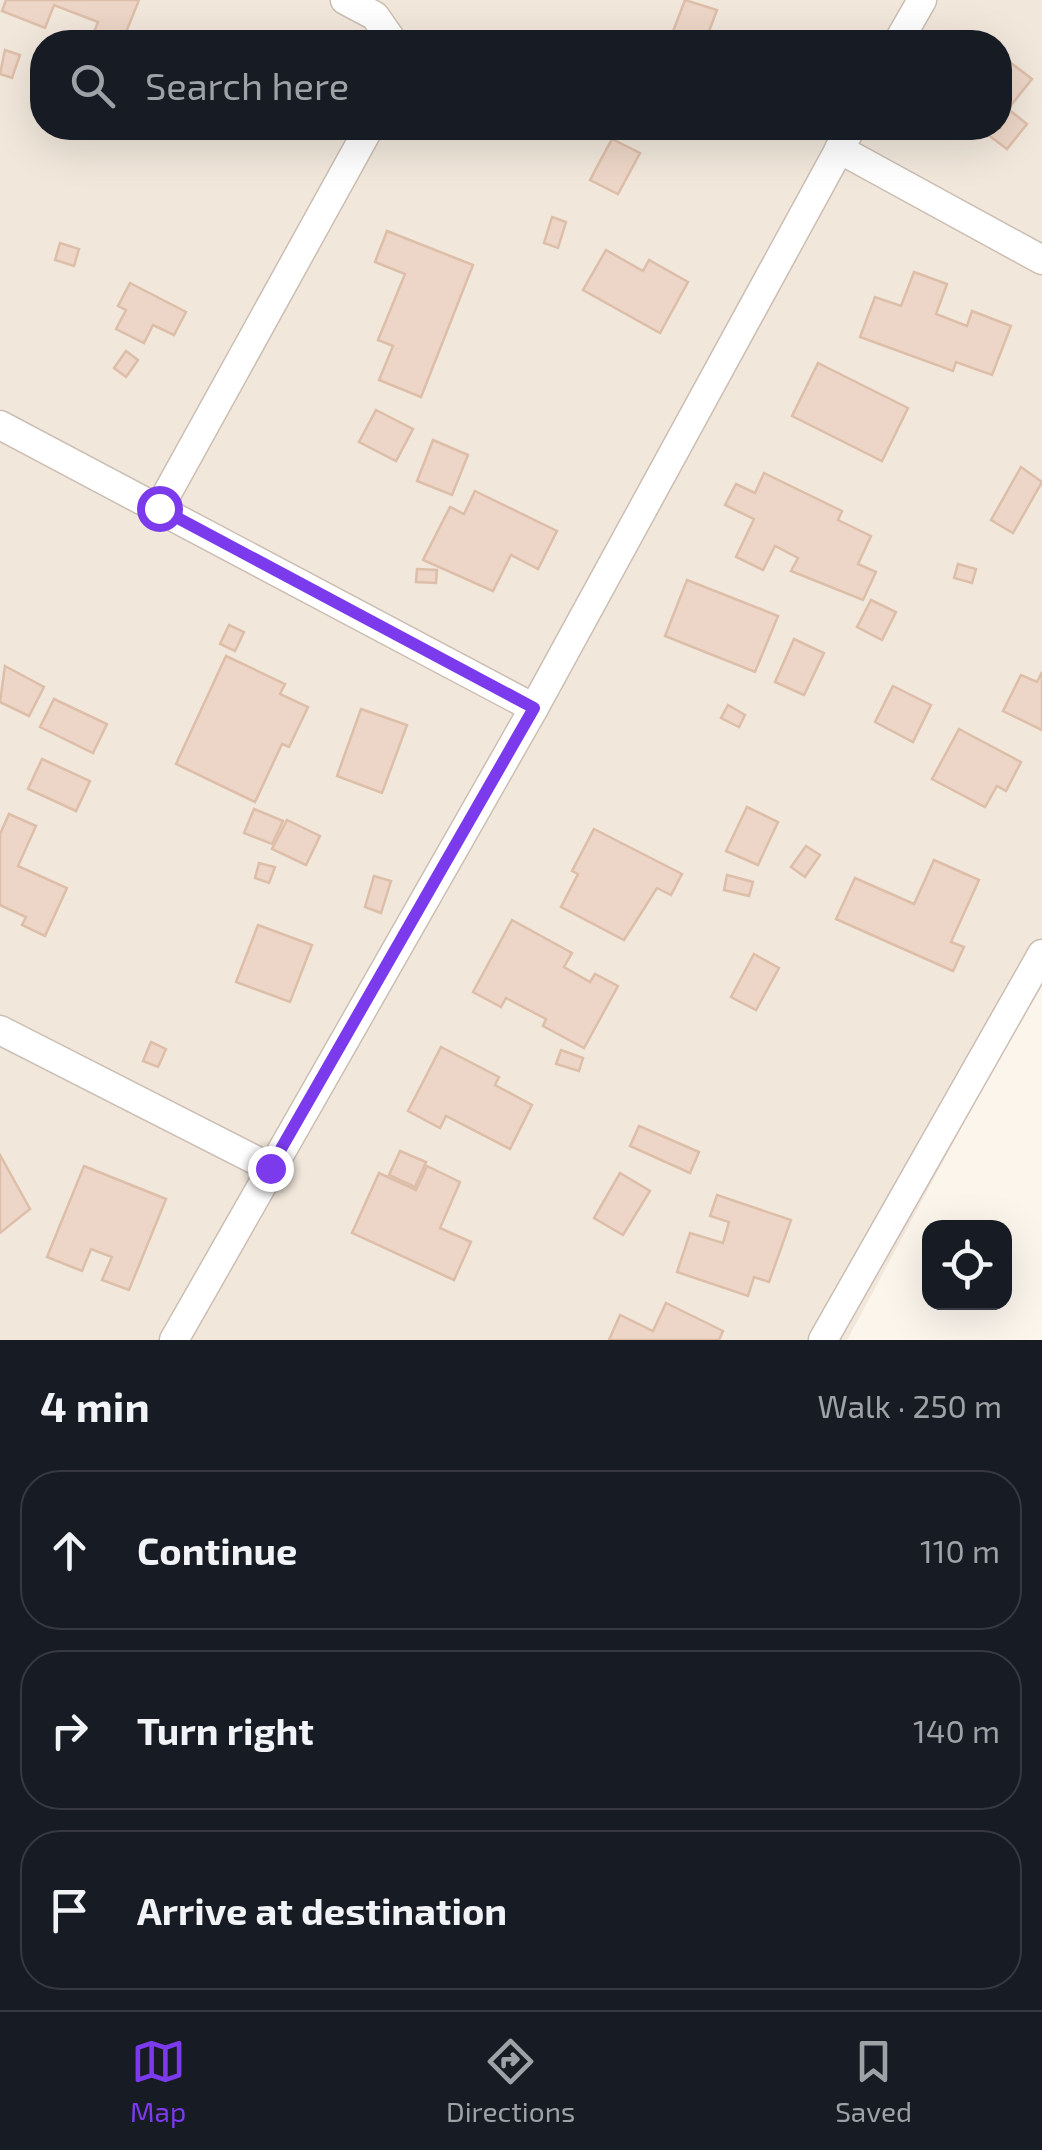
<!DOCTYPE html>
<meta charset="utf-8">
<style>
:root{--surface:#171b24;--page:#242831;--text:#f1f3f6;--muted:#9ea1a6;--line:#363941;--accent:#7c3aed}
body{margin:0;font-family:"Exo 2",sans-serif;background:var(--page);color:var(--text)}
.controls{position:absolute;right:30px;bottom:30px;display:grid;overflow:hidden;border-radius:20px;box-shadow:0 10px 40px #0002}
.controls button{width:90px;height:90px;display:grid;place-items:center;padding:0;border:0;border-bottom:2px solid var(--line);background:var(--surface);color:var(--text);font:50px sans-serif}
.stop{position:absolute;width:30px;height:30px;margin:-22px;border:8px solid #7c3aed;border-radius:50%;background:#fff}
.stop.end{background:#7c3aed;border-color:#fff;box-shadow:0 2px 10px #0008}
.list{margin:0;padding:0;list-style:none}
h2{display:flex;justify-content:space-between;align-items:center;height:130px;margin:0;padding:0 40px;font-size:42px}
h2 small{font-size:32px;font-weight:400;color:var(--muted)}
.list li{display:grid;grid-template-columns:65px 1fr auto;gap:30px;align-items:center;box-sizing:border-box;height:160px;margin:0 20px 20px;padding:0 20px;border:2px solid var(--line);border-radius:40px}
.list b{display:block;font-size:38px;white-space:nowrap}
.list em{font-size:32px;font-style:normal;color:var(--muted)}
.icon{flex:none;width:55px;height:55px;fill:none;stroke:currentColor;stroke-width:2;stroke-linecap:round;stroke-linejoin:round}
.map{position:relative;flex:none;width:1042px;height:1340px;overflow:hidden}
.search{position:absolute;background:var(--surface);box-shadow:0 10px 40px #0002;left:30px;right:30px;top:30px;height:110px;display:flex;align-items:center;gap:25px;box-sizing:border-box;padding:0 35px;border-radius:40px;color:var(--muted);font-size:38px}
.sheet{height:670px;background:var(--surface)}
nav{display:flex;justify-content:space-around;align-items:center;box-sizing:border-box;height:140px;border-top:2px solid var(--line);background:var(--surface);font-size:28px;color:var(--muted)}
nav a{display:grid;justify-items:center;gap:5px}
nav .on{color:var(--accent)}
.map>svg:first-child{display:block}
</style>
<div class="map">
<svg width="1042" height="1340" viewBox="0 0 1042 1340">
<rect width="100%" height="100%" fill="#fbf5ec"/>
<path fill="#f1e7db" fill-rule="evenodd" d="M0 0H1042V978L847 1340H0ZM42 42H1000V128H42Z"/>
<g fill="#edd6c7" stroke="#ddbea9" stroke-width="2.5">
<polygon points="6,0 139,0 122,42 92,37 98,22 54,5 45,28 2,11"/>
<polygon points="685,0 717,10 705,42 669,42"/>
<polygon points="5,50 20,55 12,78 0,74"/>
<polygon points="1007,60 1032,79 1008,109 1027,124 1007,149 979,128 1000,128 1000,70"/>
<polygon points="612,139 640,153 618,194 590,180"/>
<polygon points="552,217 566,222 558,248 544,243"/>
<polygon points="387,231 473,265 421,397 379,380 393,346 378,340 405,274 375,262"/>
<polygon points="60,243 79,249 74,266 55,260"/>
<polygon points="606,250 643,271 649,260 688,282 660,333 583,290"/>
<polygon points="914,272 947,284 936,314 967,326 972,311 1011,326 992,375 956,362 953,371 860,337 875,297 901,306"/>
<polygon points="130,283 186,312 174,335 153,325 144,343 116,329 126,310 118,306"/>
<polygon points="126,351 138,360 126,377 114,368"/>
<polygon points="818,363 908,408 882,461 792,416"/>
<polygon points="376,410 413,429 396,461 359,442"/>
<polygon points="433,440 468,455 452,495 417,481"/>
<polygon points="1021,467 1042,482 1013,533 991,520"/>
<polygon points="764,473 842,511 838,520 871,536 858,564 876,572 863,600 791,571 798,558 775,546 763,570 736,557 754,519 725,505 736,484 755,493"/>
<polygon points="475,491 557,531 538,569 511,555 493,591 423,560 450,507 464,514"/>
<polygon points="958,564 976,569 972,583 954,578"/>
<polygon points="417,569 437,570 436,583 416,582"/>
<polygon points="687,580 778,616 755,672 665,636"/>
<polygon points="871,600 896,612 882,640 857,627"/>
<polygon points="229,625 244,632 235,651 220,644"/>
<polygon points="794,639 824,653 804,695 775,682"/>
<polygon points="226,656 285,684 280,694 308,707 289,747 282,744 255,802 176,764"/>
<polygon points="5,666 44,687 29,716 0,702"/>
<polygon points="1042,672 1042,730 1003,711 1021,675 1037,682"/>
<polygon points="893,686 931,705 913,742 875,722"/>
<polygon points="54,699 107,724 93,753 40,727"/>
<polygon points="728,705 745,715 739,727 721,718"/>
<polygon points="361,709 407,725 382,793 337,776"/>
<polygon points="959,729 1021,762 1006,791 997,786 985,807 932,779"/>
<polygon points="42,759 90,781 76,811 28,789"/>
<polygon points="747,807 778,822 758,865 726,851"/>
<polygon points="254,809 283,821 272,844 244,833"/>
<polygon points="9,814 36,826 18,866 67,888 45,936 22,925 26,917 0,905 0,834"/>
<polygon points="287,820 320,836 306,865 272,849"/>
<polygon points="594,829 682,874 671,895 657,888 624,940 561,907 578,874 572,871"/>
<polygon points="806,846 820,855 805,877 791,867"/>
<polygon points="934,860 979,880 951,942 964,947 953,971 836,919 855,878 914,904"/>
<polygon points="259,863 275,867 269,883 255,878"/>
<polygon points="727,875 753,882 749,896 724,890"/>
<polygon points="374,876 391,881 381,913 365,907"/>
<polygon points="512,920 572,953 564,967 590,982 595,974 618,986 584,1048 543,1026 546,1019 506,998 501,1007 473,992"/>
<polygon points="258,925 312,945 290,1002 236,982"/>
<polygon points="754,954 779,968 756,1010 731,997"/>
<polygon points="151,1042 166,1049 158,1067 143,1061"/>
<polygon points="441,1047 499,1077 495,1085 532,1105 510,1149 446,1116 440,1128 408,1111"/>
<polygon points="561,1050 583,1058 579,1071 556,1064"/>
<polygon points="639,1126 699,1152 690,1173 630,1146"/>
<polygon points="400,1151 426,1162 415,1187 389,1175"/>
<polygon points="0,1155 30,1209 0,1233"/>
<polygon points="84,1166 166,1199 129,1290 102,1280 112,1257 91,1249 82,1271 47,1257"/>
<polygon points="427,1166 460,1182 440,1228 471,1242 454,1280 352,1233 379,1173 416,1190"/>
<polygon points="620,1173 650,1191 623,1235 594,1218"/>
<polygon points="717,1195 791,1220 769,1282 754,1277 748,1296 677,1272 690,1233 723,1243 729,1222 710,1216"/>
<polygon points="666,1303 723,1331 719,1340 609,1340 620,1315 653,1331"/>
</g>
<g fill="none" stroke-linecap="round" stroke-linejoin="round">
<defs>
<g id="minor">
<polyline points="345,0 375,16 393,42"/>
<polyline points="898,42 922,0"/>
<polyline points="839,149 1042,260"/>
<polyline points="0,425 534,708"/>
<polyline points="159,508 369,128"/>
<polyline points="0,1030 271,1168"/>
<polyline points="174,1340 534,708 851,128"/>
<polyline points="823,1340 1042,954"/>
</g>
</defs>
<use href="#minor" stroke="#ccbeb3" stroke-width="31"/>
<use href="#minor" stroke="#fff" stroke-width="28"/>
</g>
<g fill="none" stroke-linecap="round" stroke-linejoin="round">
<polyline stroke="#7c3aed" stroke-width="12" points="159,508 534,708 270,1168"/>
</g>
</svg>
<div class="controls">
<button><svg class="icon" aria-label="locate" viewBox="0 0 24 24"><circle cx="12" cy="12" r="6"/><path d="M12 2v4M12 18v4M2 12h4M18 12h4"/></svg></button>
</div>
<div class="stop" style="left:159px;top:508px"></div>
<div class="stop end" style="left:270px;top:1168px"></div>
<div class="search"><svg class="icon" aria-label="search" viewBox="0 0 24 24"><circle cx="10" cy="10" r="6"/><path d="M15 15l6 6"/></svg>Search here</div>
</div>
<section class="sheet">
<h2>4 min<small>Walk · 250 m</small></h2>
<ul class="list">
<li><svg class="icon" aria-label="ahead" viewBox="0 0 24 24"><path d="M12 20V5M6 11l6-6 6 6"/></svg><div><b>Continue</b></div><em>110 m</em></li>
<li><svg class="icon" aria-label="right" viewBox="0 0 24 24"><path d="M7 20v-9h11M14 6l5 5-5 5"/></svg><div><b>Turn right</b></div><em>140 m</em></li>
<li><svg class="icon" aria-label="arrive" viewBox="0 0 24 24"><path d="M6 21V4h12l-3 4 3 4H6"/></svg><div><b>Arrive at destination</b></div></li>
</ul>
</section>
<nav>
<a class="on"><svg class="icon" aria-label="map" viewBox="0 0 24 24"><path d="M3 6l6-2 6 2 6-2v14l-6 2-6-2-6 2zM9 4v14M15 6v14"/></svg>Map</a>
<a><svg class="icon" aria-label="directions" viewBox="0 0 24 24"><path d="M12 3l9 9-9 9-9-9zM9 14v-3h6M13 9l2 2-2 2"/></svg>Directions</a>
<a><svg class="icon" aria-label="saved" viewBox="0 0 24 24"><path d="M7 4h10v16l-5-4-5 4z"/></svg>Saved</a>
</nav>
